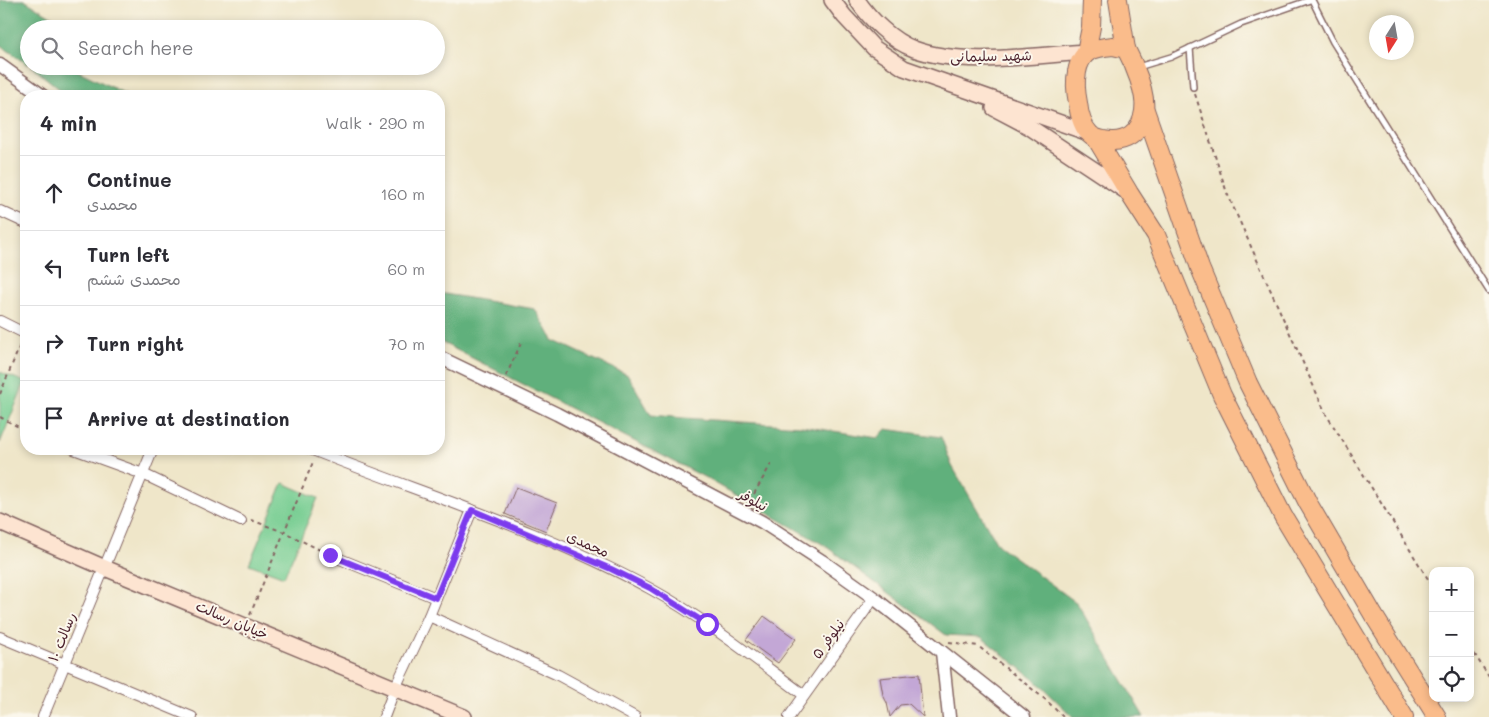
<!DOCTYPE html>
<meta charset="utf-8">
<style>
:root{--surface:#fff;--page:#f7f7f7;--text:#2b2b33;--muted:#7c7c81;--line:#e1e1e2}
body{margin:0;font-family:Mali,"Playpen Sans Arabic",sans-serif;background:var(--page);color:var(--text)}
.controls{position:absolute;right:15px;bottom:15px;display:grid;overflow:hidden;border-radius:10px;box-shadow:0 2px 8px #0003}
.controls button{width:45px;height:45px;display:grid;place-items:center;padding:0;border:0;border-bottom:1px solid var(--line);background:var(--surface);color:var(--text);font:25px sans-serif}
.compass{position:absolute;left:1369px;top:15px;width:45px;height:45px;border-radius:50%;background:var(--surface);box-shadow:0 2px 8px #0003;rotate:191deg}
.stop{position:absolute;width:15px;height:15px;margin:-11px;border:4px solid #7c3aed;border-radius:50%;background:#fff}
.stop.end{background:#7c3aed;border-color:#fff;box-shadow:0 1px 5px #0008}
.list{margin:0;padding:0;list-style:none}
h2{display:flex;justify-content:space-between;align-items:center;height:65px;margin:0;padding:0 20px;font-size:21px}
h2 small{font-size:16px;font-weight:400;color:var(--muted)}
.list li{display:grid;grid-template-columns:32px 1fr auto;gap:15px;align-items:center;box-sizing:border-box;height:75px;padding:0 20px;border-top:1px solid var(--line)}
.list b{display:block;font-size:19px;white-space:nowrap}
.list p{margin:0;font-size:16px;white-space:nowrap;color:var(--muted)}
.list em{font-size:16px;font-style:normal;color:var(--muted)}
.icon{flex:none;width:28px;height:28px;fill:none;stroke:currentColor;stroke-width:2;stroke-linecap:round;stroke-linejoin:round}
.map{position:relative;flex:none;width:1489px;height:717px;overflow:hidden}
.search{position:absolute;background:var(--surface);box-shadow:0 2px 8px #0003;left:20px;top:20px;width:425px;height:55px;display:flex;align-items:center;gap:12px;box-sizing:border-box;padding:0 18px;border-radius:28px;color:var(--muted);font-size:19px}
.panel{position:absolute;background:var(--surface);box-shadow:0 2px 8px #0003;left:20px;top:90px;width:425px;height:365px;border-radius:20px}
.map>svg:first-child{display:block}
</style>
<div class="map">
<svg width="1489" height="717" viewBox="0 0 1489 717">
<rect width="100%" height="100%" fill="#fbf7ec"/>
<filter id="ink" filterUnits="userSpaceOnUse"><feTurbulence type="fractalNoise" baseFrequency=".02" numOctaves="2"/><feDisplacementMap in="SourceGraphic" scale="10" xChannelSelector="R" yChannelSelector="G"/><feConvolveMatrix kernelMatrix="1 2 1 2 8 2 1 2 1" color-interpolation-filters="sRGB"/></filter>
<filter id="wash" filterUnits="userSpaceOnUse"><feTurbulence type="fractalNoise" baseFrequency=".0096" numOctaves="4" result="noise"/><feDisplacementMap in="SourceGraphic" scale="20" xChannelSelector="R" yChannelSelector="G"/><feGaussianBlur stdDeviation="1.12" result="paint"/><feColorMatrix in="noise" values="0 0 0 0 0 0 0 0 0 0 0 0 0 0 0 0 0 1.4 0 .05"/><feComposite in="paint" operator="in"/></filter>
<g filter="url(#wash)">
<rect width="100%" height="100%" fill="#efe6c9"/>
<g fill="#77cd92" stroke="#60765e">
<polygon points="0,372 25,382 0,443"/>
<polygon points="283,483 318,498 284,577 249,564"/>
</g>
<g fill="#61b07c" stroke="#566854">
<polygon points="0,0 24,0 56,19 56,29 29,29 29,65 0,45"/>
<polygon points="31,66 68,66 130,96 68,96"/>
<polygon points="439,293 535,309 553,340 628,375 651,415 684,418 801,426 878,438 886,429 941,437 952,466 998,545 1077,603 1144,717 1073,717 1035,680 981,637 946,635 824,545 706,478 439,341"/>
</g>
<g id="blocks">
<g fill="#c3a7d6">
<polygon points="516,487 557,503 546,531 505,514"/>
<polygon points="764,616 796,639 778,663 746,640"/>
<polygon points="919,674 923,717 909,704 900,705 890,717 887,703 883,695 880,678"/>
</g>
</g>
</g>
<g filter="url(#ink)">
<use href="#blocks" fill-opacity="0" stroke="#846562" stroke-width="1"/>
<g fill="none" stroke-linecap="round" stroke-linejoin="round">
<defs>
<g id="service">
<polyline points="1312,0 1333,42 1489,291"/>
<polyline points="1190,48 1193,87"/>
<polyline points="1138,67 1171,57 1241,24 1310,0"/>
</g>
<g id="minor">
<polyline points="0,211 26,223"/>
<polyline points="0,321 26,334"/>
<polyline points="74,449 143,474 241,521"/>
<path d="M310 449C423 494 542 530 649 588 704 618 754 658 804 695"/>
<polyline points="330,555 436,598"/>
<polyline points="429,616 558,675 635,717"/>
<polyline points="0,637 192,717"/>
<polyline points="43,717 153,449"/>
<polyline points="384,717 395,688 429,616 472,510"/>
<polyline points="789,717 874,598"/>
</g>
<g id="tertiary">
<polyline points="0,65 43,96"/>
<polyline points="439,357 557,414 762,522 822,561 874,598 1024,717"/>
<polyline points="942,652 949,717"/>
</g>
<g id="secondary">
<polyline points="832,0 844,16 874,48 904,68 1089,133"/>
<path d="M857 0C870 19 892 41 914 49 963 67 1034 55 1086 52"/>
<polyline points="994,108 1028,126 1129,193"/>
<polyline points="0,522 105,568 464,717"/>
</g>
<g id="trunk">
<polyline points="1118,0 1126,49"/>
<path d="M1113 46 1126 49C1134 64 1147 94 1144 111 1141 134 1125 144 1104 140 1098 139 1094 138 1090 134 1082 126 1079 113 1078 103 1076 93 1075 81 1077 72 1081 50 1093 48 1113 46Z"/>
<polyline points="1086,52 1091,27 1092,0"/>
<polyline points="1145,110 1200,268 1248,383 1308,503 1374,616 1437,717"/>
<polyline points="1096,138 1129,193 1156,235 1222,395 1283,516 1404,717"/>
</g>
</defs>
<use href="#service" stroke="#846562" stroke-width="8"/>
<use href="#minor" stroke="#846562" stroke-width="12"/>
<use href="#tertiary" stroke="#846562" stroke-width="15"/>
<use href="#secondary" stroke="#846562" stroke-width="18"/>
<use href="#trunk" stroke="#846562" stroke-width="20"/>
<g stroke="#846562" stroke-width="2" stroke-dasharray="4 4" stroke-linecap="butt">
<polyline points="1195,94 1227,193 1326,414 1433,587"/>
<polyline points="506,376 522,341"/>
<polyline points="0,394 21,343"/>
<polyline points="0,417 26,431"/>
<polyline points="750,501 771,464"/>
<polyline points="251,520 284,532 322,551"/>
<polyline points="250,615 313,462"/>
<polyline points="949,642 978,646 1046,700 1063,717"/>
<polyline points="1470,647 1489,677"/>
</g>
<use href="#service" stroke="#fff" stroke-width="5"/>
<use href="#minor" stroke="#fff" stroke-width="10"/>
<use href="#tertiary" stroke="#fff" stroke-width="12"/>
<use href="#secondary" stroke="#fde4d1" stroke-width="15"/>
<use href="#trunk" stroke="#fabc8b" stroke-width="18"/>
</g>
</g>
<g fill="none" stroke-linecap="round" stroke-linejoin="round" filter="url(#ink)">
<polyline stroke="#7c3aed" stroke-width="6" points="330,555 436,598 472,510 611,569 650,588 707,624"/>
</g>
<g text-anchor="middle" stroke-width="4" stroke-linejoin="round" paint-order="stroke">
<g font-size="14" fill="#4a1f2b" stroke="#fbf7ec">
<text transform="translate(991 56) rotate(-1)" y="5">شهید سلیمانی</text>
<text transform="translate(753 500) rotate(29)" y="5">نیلوفر</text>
<text transform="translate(588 544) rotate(24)" y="5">محمدی</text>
<text transform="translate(232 620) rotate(23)" y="5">خیابان رسالت</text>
<text transform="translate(62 637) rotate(-68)" y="5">رسالت ۱۰</text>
<text transform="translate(828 639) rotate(-54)" y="5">نیلوفر ۵</text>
</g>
</g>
</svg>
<div class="controls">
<button>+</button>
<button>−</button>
<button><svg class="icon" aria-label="locate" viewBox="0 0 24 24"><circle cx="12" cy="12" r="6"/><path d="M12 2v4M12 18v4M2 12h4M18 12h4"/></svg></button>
</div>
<svg class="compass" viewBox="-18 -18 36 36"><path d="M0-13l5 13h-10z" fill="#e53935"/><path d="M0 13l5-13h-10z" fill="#7c7c81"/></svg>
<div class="stop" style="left:707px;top:624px"></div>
<div class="stop end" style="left:330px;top:555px"></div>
<div class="search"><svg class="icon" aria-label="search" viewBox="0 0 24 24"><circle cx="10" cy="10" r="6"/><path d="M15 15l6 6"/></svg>Search here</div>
<section class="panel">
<h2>4 min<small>Walk · 290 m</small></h2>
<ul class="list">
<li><svg class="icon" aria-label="ahead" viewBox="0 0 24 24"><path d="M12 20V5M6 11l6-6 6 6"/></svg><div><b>Continue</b><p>محمدی</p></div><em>160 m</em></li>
<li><svg class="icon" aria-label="left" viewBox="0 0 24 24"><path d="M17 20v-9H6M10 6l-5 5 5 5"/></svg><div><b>Turn left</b><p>محمدی ششم</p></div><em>60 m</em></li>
<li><svg class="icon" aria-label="right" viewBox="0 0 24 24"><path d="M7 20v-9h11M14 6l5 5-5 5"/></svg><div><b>Turn right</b></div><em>70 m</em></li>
<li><svg class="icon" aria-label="arrive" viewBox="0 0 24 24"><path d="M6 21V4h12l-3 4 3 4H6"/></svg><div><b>Arrive at destination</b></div></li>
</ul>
</section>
</div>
